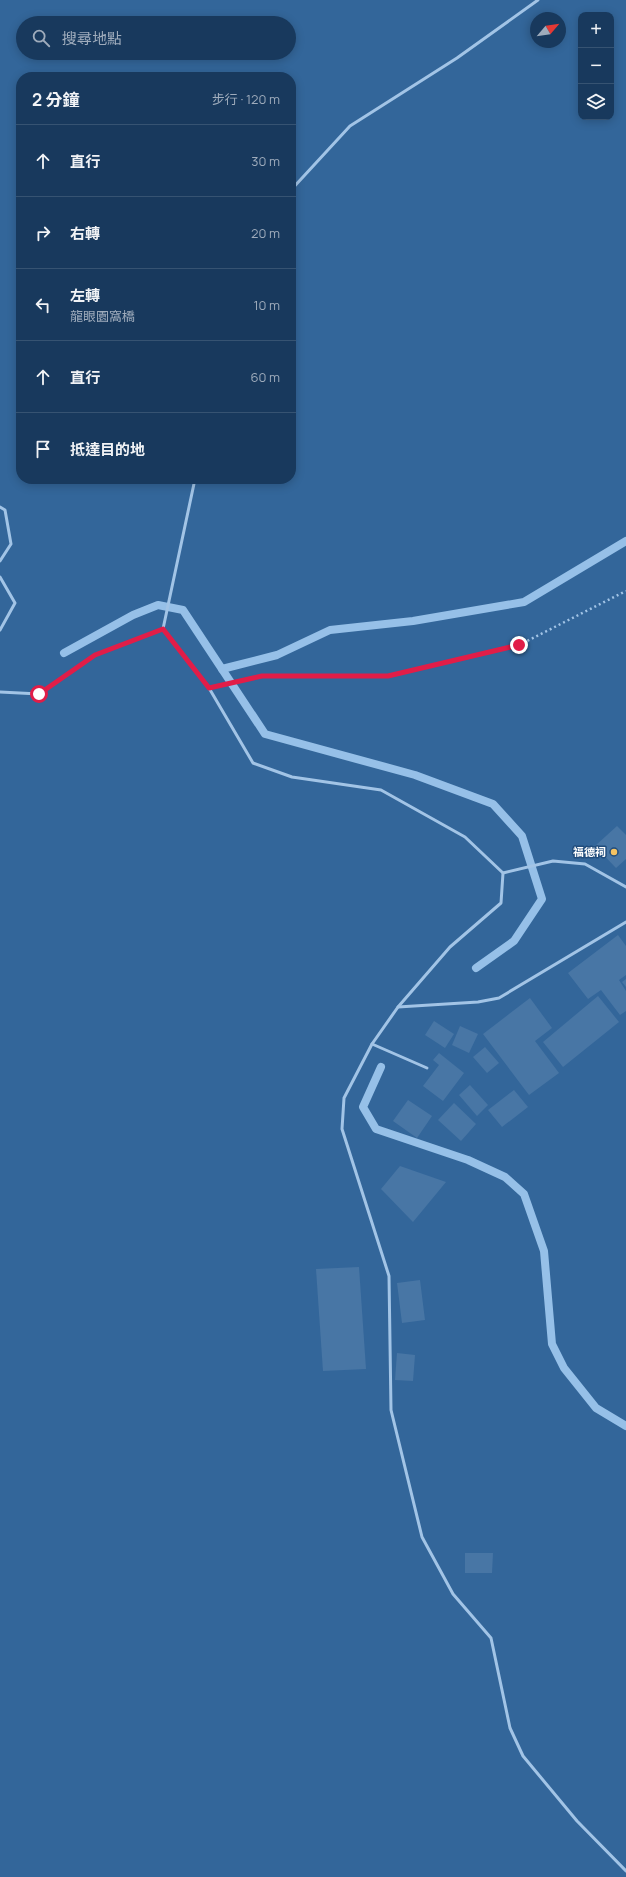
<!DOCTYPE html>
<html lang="zh-TW">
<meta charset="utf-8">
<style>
:root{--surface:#18395d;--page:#254466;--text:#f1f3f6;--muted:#9facbc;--line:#365372}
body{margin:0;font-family:Manrope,"Noto Sans TC",sans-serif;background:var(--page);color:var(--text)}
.controls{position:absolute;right:12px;top:12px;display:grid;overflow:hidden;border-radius:8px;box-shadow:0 2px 10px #0003}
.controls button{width:36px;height:36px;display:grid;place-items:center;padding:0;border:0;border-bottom:1px solid var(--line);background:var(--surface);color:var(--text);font:20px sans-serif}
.compass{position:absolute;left:530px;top:12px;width:36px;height:36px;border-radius:50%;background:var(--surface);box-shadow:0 2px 10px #0003;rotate:61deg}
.stop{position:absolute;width:12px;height:12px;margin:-9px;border:3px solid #e11d48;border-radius:50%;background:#fff}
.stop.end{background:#e11d48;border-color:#fff;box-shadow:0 1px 4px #0008}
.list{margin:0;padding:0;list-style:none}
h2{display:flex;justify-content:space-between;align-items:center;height:52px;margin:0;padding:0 16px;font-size:17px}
h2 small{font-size:13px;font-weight:400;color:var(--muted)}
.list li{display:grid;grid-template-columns:26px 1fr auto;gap:12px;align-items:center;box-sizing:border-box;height:72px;padding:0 16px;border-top:1px solid var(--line)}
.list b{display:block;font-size:15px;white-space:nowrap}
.list p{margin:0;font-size:13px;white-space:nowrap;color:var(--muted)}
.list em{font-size:13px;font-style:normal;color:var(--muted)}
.icon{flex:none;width:22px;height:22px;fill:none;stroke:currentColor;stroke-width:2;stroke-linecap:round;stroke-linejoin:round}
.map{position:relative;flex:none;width:626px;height:1877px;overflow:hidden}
.search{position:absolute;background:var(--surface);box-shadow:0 2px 10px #0003;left:16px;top:16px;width:280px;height:44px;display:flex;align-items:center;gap:10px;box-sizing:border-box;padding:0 14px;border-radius:22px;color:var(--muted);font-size:15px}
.panel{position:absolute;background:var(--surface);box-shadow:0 2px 10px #0003;left:16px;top:72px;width:280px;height:412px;border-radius:16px}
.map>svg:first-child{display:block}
</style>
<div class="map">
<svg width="626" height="1877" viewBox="0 0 626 1877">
<rect width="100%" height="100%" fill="#204c7c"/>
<path fill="#33669a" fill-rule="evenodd" d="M0 0H626V1877H0ZM581 15H611V117H581ZM536 18H560V42H536ZM23 23H289V53H23ZM21 77H291V479H21Z"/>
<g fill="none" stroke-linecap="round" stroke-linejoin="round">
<g stroke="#96c0e8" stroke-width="8">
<polyline points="64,653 133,615 158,605 183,610 265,734 415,775 493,804 522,836 542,899 514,941 476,968"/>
<polyline points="222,669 277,655 330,630 413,621 524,602 626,541"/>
<polyline points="381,1067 363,1107 376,1129 468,1160 505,1177 524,1194 544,1251 552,1344 564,1368 596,1408 626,1426"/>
</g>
</g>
<g fill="#4876a5">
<polygon points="617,826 626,835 626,859 616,868 595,846"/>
<polygon points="618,935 626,946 626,975 619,980 626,991 626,1011 620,1015 601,990 588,999 568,973"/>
<polygon points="626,979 626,987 622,982"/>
<polygon points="598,996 619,1022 563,1067 543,1042"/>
<polygon points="530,998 552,1028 535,1041 559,1073 529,1095 483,1034"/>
<polygon points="434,1021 454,1034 445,1048 425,1035"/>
<polygon points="460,1026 478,1034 469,1053 452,1045"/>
<polygon points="485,1047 499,1063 487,1073 473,1057"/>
<polygon points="439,1053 464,1073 443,1101 423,1086 439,1065 433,1060"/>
<polygon points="470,1085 488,1105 477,1116 459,1095"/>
<polygon points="514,1090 528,1107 502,1127 488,1110"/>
<polygon points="408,1100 432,1116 417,1138 393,1121"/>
<polygon points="454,1103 476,1124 461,1141 438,1120"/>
<polygon points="400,1166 446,1182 413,1222 381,1189"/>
<polygon points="359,1267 366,1369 323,1371 316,1269"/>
<polygon points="420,1280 425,1320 402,1323 397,1283"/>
<polygon points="397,1353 415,1355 413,1381 395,1380"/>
<polygon points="465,1553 493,1553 492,1573 465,1573"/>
</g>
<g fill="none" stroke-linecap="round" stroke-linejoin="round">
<polyline stroke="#a2c4e6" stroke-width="2.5" stroke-dasharray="2 3" stroke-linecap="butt" points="277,676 388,676 519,645 626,591"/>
<g stroke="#a2c4e6" stroke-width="3">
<polyline points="291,190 350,126 457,58 538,0"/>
<polyline points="0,507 5,510 11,544 0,561"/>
<polyline points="0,577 15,603 0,630"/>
<polyline points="163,629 195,479"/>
<polyline points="209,688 262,676"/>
<polyline points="0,692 39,694 95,655 163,629 209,688 253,763 292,777 381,790 465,837 503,873 501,903 450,947 398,1007 372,1044 344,1098 342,1129 389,1276 391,1410 422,1537 453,1594 491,1638 510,1728 523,1756 577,1821 626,1871"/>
<polyline points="503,873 553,861 585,864 626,887"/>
<polyline points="398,1007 478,1002 499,998 626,922"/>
<polyline points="372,1044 427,1068"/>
</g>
</g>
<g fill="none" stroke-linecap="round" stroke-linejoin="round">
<polyline stroke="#e11d48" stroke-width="5" points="39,694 95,655 163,629 209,688 262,676 388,676 519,645"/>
</g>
<circle fill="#f4c363" stroke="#204c7c" stroke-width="1.5" cx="614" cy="852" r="4"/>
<g text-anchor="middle" stroke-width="3" stroke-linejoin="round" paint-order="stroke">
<g font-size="11" font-weight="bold" fill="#fff" stroke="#204c7c" text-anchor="end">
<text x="606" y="856">福德祠</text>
</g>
</g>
</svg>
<div class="controls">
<button>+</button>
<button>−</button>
<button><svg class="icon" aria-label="layers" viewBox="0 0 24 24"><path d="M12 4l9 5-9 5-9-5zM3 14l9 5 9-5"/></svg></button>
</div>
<svg class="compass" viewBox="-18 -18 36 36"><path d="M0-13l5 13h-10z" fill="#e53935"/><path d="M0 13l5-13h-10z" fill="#9facbc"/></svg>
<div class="stop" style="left:39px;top:694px"></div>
<div class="stop end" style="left:519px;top:645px"></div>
<div class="search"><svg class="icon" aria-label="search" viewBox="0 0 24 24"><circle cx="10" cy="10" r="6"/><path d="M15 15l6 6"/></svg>搜尋地點</div>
<section class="panel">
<h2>2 分鐘<small>步行 · 120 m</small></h2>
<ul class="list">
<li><svg class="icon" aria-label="ahead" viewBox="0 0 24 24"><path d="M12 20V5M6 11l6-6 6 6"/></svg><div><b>直行</b></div><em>30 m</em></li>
<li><svg class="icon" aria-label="right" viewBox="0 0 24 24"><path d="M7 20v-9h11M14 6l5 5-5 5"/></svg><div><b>右轉</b></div><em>20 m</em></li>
<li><svg class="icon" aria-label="left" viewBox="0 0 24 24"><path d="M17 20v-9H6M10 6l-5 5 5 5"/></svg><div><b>左轉</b><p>龍眼園窩橋</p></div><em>10 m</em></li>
<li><svg class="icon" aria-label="ahead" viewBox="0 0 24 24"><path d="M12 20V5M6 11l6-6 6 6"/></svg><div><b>直行</b></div><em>60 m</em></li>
<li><svg class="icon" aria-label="arrive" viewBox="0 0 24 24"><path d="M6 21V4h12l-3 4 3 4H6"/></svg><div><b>抵達目的地</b></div></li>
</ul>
</section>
</div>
